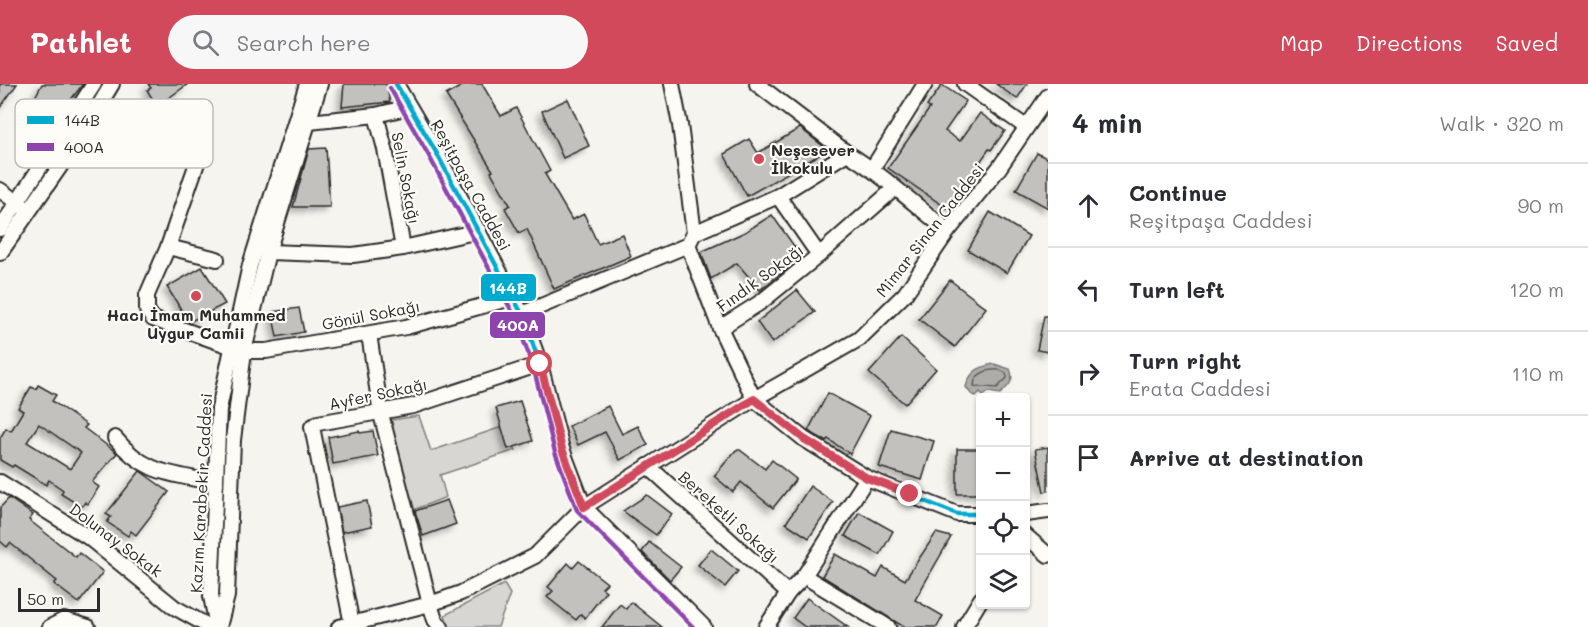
<!DOCTYPE html>
<meta charset="utf-8">
<style>
:root{--surface:#fff;--page:#f7f7f7;--text:#2b2b33;--muted:#7c7c81;--line:#e1e1e2;--accent:#d1495b}
body{margin:0;font-family:Mali,sans-serif;background:var(--page);color:var(--text)}
.controls{position:absolute;right:18px;bottom:18px;display:grid;overflow:hidden;border-radius:6px;box-shadow:0 2px 4px #0004}
.controls button{width:54px;height:54px;display:grid;place-items:center;padding:0;border:0;border-bottom:2px solid var(--line);background:var(--surface);color:var(--text);font:30px sans-serif}
.scale{position:absolute;left:18px;bottom:15px;width:82px;box-sizing:border-box;padding-left:6px;border:3px solid #2b2b2b;border-top:0;font-size:16px;line-height:21px;white-space:nowrap;color:#2b2b2b;-webkit-text-stroke:4px #fdfcf7;paint-order:stroke}
.stop{position:absolute;width:18px;height:18px;margin:-14px;border:4px solid #d1495b;border-radius:50%;background:#fff}
.stop.end{background:#d1495b;border-color:#fff;box-shadow:0 2px 6px #0008}
.list{margin:0;padding:0;list-style:none}
h2{display:flex;justify-content:space-between;align-items:center;height:78px;margin:0;padding:0 24px;font-size:26px}
h2 small{font-size:20px;font-weight:400;color:var(--muted)}
.list li{display:grid;grid-template-columns:39px 1fr auto;gap:18px;align-items:center;box-sizing:border-box;height:84px;padding:0 24px;border-top:2px solid var(--line)}
.list b{display:block;font-size:22px;white-space:nowrap}
.list p{margin:0;font-size:20px;white-space:nowrap;color:var(--muted)}
.list em{font-size:20px;font-style:normal;color:var(--muted)}
.icon{flex:none;width:33px;height:33px;fill:none;stroke:currentColor;stroke-width:2;stroke-linecap:round;stroke-linejoin:round}
.map{position:relative;flex:none;width:1048px;height:543px;overflow:hidden}
header{display:flex;align-items:center;gap:36px;box-sizing:border-box;height:84px;padding:0 30px;background:var(--accent);color:#fff}
header strong{font-size:28px}
nav{display:flex;gap:33px;margin-inline-start:auto;font-size:21px}
.search{width:420px;height:54px;background:var(--page);display:flex;align-items:center;gap:15px;box-sizing:border-box;padding:0 21px;border-radius:33px;color:var(--muted);font-size:22px}
main{display:flex}
aside{flex:1;background:var(--surface)}
.map>svg:first-child{display:block}
</style>
<header>
<strong>Pathlet</strong>
<div class="search"><svg class="icon" aria-label="search" viewBox="0 0 24 24"><circle cx="10" cy="10" r="6"/><path d="M15 15l6 6"/></svg>Search here</div>
<nav><a>Map</a><a>Directions</a><a>Saved</a></nav>
</header>
<main>
<div class="map">
<svg width="1048" height="543" viewBox="0 0 1048 543">
<defs>
<filter id="shadow"><feDropShadow dx="-4.5" dy="4.5" stdDeviation="3" flood-color="#0004"/></filter>
</defs>
<rect width="100%" height="100%" fill="#f5f4ef"/>
<filter id="ink" filterUnits="userSpaceOnUse"><feTurbulence type="fractalNoise" baseFrequency=".0167" numOctaves="2"/><feDisplacementMap in="SourceGraphic" scale="12" xChannelSelector="R" yChannelSelector="G"/><feConvolveMatrix kernelMatrix="1 2 1 2 8 2 1 2 1" color-interpolation-filters="sRGB"/></filter>
<g filter="url(#ink)">
<g fill="#d7d6d2" stroke="#81807e" stroke-width="1.5">
<polygon points="419,332 431,367 505,342 516,366 440,391 446,413 411,427 391,336"/>
<polygon points="504,500 510,510 498,543 449,543 445,531"/>
</g>
<path fill="#adaca9" stroke="#797877" stroke-width="1.5" d="M994 280 1010 285C1015 297 1009 302 1000 310L989 308 983 312 980 308 976 312 971 310 966 303C970 287 979 283 994 280Z"/>
<g fill="none" stroke-linecap="round" stroke-linejoin="round">
<path stroke="#5f5f5d" stroke-width="1.5" d="M1000 286 1006 289 1007 294 997 304 974 302C974 289 988 285 1000 286Z"/>
</g>
<g fill="#c2c1be" stroke="#2b2b2b" stroke-width="1.5" fill-rule="evenodd" filter="url(#shadow)">
<polygon points="0,0 17,0 0,24"/>
<polygon points="42,0 83,0 58,32 61,33 50,52 24,34"/>
<polygon points="148,0 188,0 163,18 161,15 155,19 147,6 151,4"/>
<polygon points="344,0 386,0 390,18 342,23"/>
<polygon points="465,0 482,0 501,32 516,24 550,87 545,90 572,136 584,130 598,160 622,150 631,172 554,205 527,145 519,149 505,124 510,121 491,88 493,87 446,11"/>
<polygon points="996,0 1027,0 1017,15"/>
<polygon points="942,1 966,17 945,47 960,57 980,29 1005,47 991,66 989,65 948,125 888,84 930,24 927,22"/>
<polygon points="568,15 589,62 563,74 542,27"/>
<polygon points="800,44 828,66 747,112 724,70 749,55 758,69"/>
<polygon points="326,64 330,123 293,123 309,65"/>
<polygon points="1037,69 1048,75 1048,124 1016,106"/>
<polygon points="990,128 1029,152 1007,189 968,166"/>
<polygon points="772,131 802,173 760,206 737,179 711,195 701,168 745,148"/>
<polygon points="202,183 225,220 189,238 167,203"/>
<polygon points="950,196 986,224 955,263 919,235"/>
<polygon points="797,206 815,228 772,259 757,238"/>
<polygon points="299,224 304,248 277,253 272,228"/>
<polygon points="1044,232 1048,232 1048,268 1037,266"/>
<polygon points="901,253 936,285 905,320 869,289"/>
<path d="M38 301 56 311 52 317 87 341 84 344 117 369 92 398 99 403 88 420 85 418 82 423 61 410 63 406 49 396 46 401 14 381 12 383 0 376V354L6 344 11 347 23 327 18 324 31 303 36 305ZM39 340 81 369 70 385 27 358Z"/>
<polygon points="828,309 870,332 850,370 828,355 826,357 808,347"/>
<polygon points="520,317 533,357 508,365 496,324"/>
<polygon points="608,322 622,350 638,342 648,361 620,376 605,348 578,361 569,342"/>
<polygon points="891,345 934,357 922,396 879,383"/>
<polygon points="359,347 360,349 373,347 378,372 333,380 328,353"/>
<polygon points="1048,363 1048,407 1044,408 1035,365"/>
<rect x="957" y="365" width="24" height="45"/>
<polygon points="736,366 740,366 765,385 772,376 796,395 773,424 741,398 733,408 714,392"/>
<polygon points="140,387 169,408 136,451 131,447 128,452 107,438 111,433 106,430"/>
<polygon points="810,402 833,418 809,454 786,439"/>
<polygon points="647,411 672,430 656,451 623,427"/>
<polygon points="9,414 33,431 29,436 76,473 79,469 103,488 79,519 54,500 57,497 10,459 7,463 0,457 0,424"/>
<polygon points="447,416 456,440 423,452 415,427"/>
<polygon points="367,417 372,442 342,448 337,423"/>
<polygon points="859,428 893,447 880,471 845,452"/>
<polygon points="936,449 951,453 915,516 943,532 937,543 904,543 822,492 835,470 877,494 883,483 905,496"/>
<polygon points="649,458 681,483 670,496 642,468"/>
<polygon points="711,465 738,487 725,503 698,481"/>
<polygon points="579,477 607,499 602,504 606,507 585,534 581,530 576,536 547,513 553,507 548,503 568,479 573,484"/>
<polygon points="807,514 848,543 805,543 793,534"/>
<polygon points="631,518 662,543 602,543 620,520 626,525"/>
</g>
<g fill="none" stroke-linecap="round" stroke-linejoin="round">
<defs>
<g id="minor">
<polyline points="396,0 436,68 522,230 540,280 562,365 584,423 704,543"/>
<polyline points="672,0 680,41 694,149"/>
<polyline points="757,0 847,69"/>
<polyline points="965,0 1026,43"/>
<polyline points="376,31 385,65 403,164"/>
<polyline points="309,38 376,31 409,23"/>
<polyline points="198,76 168,163 147,211 147,226 153,235 244,267 266,267 406,243 515,213"/>
<polyline points="872,85 925,0"/>
<polyline points="0,106 25,124"/>
<polyline points="778,112 819,171 894,105"/>
<polyline points="0,145 94,0"/>
<polyline points="688,161 720,244 754,315 804,355 867,394 957,430 981,430"/>
<polyline points="168,163 217,175"/>
<polyline points="268,168 353,171 403,164 479,147"/>
<polyline points="0,169 77,58 112,0"/>
<path d="M522 230 688 161 694 149 778 112 847 69C883 91 915 121 948 147"/>
<polyline points="720,244 761,218 819,171"/>
<polyline points="369,250 381,330 430,520 435,536 441,543"/>
<path d="M115 354C146 391 170 389 216 399"/>
<polyline points="648,382 788,509"/>
<polyline points="0,398 88,453 174,523 210,543"/>
<polyline points="1026,430 1048,427"/>
<polyline points="1026,452 1048,471"/>
<polyline points="804,492 888,543"/>
<polyline points="352,540 312,343 318,339 413,322 540,280"/>
<polyline points="50,543 64,536 88,543"/>
<polyline points="217,543 211,512 219,325 250,181 307,0"/>
<polyline points="219,543 227,512 233,356 244,267 268,168 320,0"/>
<polyline points="339,543 430,520 461,509 535,472 584,423 754,315 859,255 905,210 948,147 999,84 1048,12"/>
<polyline points="766,543 788,509 804,492 867,394"/>
<polyline points="964,543 981,515"/>
</g>
</defs>
<use href="#minor" stroke="#2b2b2b" stroke-width="18"/>
<use href="#minor" stroke="#fdfcf7" stroke-width="14"/>
<defs>
<g id="bus-1">
<polyline points="396,0 436,68 522,230 540,280 562,365 584,423"/>
<polyline points="754,315 804,355 867,394 957,430 981,430"/>
<polyline points="584,423 754,315"/>
</g>
<polyline id="bus-2" points="390,4 429,72 515,233 533,282 555,368 577,426 693,543"/>
</defs>
<use href="#bus-1" stroke="#fdfcf7" stroke-width="9"/>
<use href="#bus-2" stroke="#fdfcf7" stroke-width="9"/>
<use href="#bus-1" stroke="#00a9ce" stroke-width="4.5"/>
<use href="#bus-2" stroke="#8e44ad" stroke-width="4.5"/>
</g>
</g>
<g fill="none" stroke-linecap="round" stroke-linejoin="round" filter="url(#ink)">
<polyline stroke="#d1495b" stroke-width="8" points="540,280 562,365 584,423 754,315 804,355 867,394 910,410"/>
</g>
<g fill="#d1495b" stroke="#fdfcf7" stroke-width="2">
<circle cx="759" cy="75" r="6"/>
<circle cx="196" cy="212" r="6"/>
</g>
<g text-anchor="middle" stroke-width="4.5" stroke-linejoin="round" paint-order="stroke">
<g font-size="16" font-weight="bold" fill="#2b2b2b" stroke="#fdfcf7" text-anchor="start">
<text x="771" y="72">Neşesever<tspan x="771" dy="18">İlkokulu</tspan></text>
<text x="196" y="237" text-anchor="middle">Hacı İmam Muhammed<tspan x="196" dy="18">Uygur Camii</tspan></text>
</g>
<g font-size="16" fill="#2b2b2b" stroke="#fdfcf7">
<text transform="translate(406 94) rotate(79)" y="6">Selin Sokağı</text>
<text transform="translate(471 101) rotate(61)" y="6">Reşitpaşa Caddesi</text>
<text transform="translate(930 146) rotate(-52)" y="6">Mimar Sinan Caddesi</text>
<text transform="translate(760 194) rotate(-36)" y="6">Fındık Sokağı</text>
<text transform="translate(371 231) rotate(-11)" y="6">Gönül Sokağı</text>
<text transform="translate(378 310) rotate(-12)" y="6">Ayfer Sokağı</text>
<text transform="translate(201 409) rotate(-87)" y="6">Kazım Karabekir Caddesi</text>
<text transform="translate(729 433) rotate(42)" y="6">Bereketli Sokağı</text>
<text transform="translate(116 456) rotate(37)" y="6">Dolunay Sokak</text>
</g>
</g>
<rect x="15" y="15" width="198" height="69" rx="9" fill="#fdfcf7" stroke="#bebdba" stroke-width="1.5"/>
<rect x="27" y="32" width="27" height="8" fill="#00a9ce"/>
<rect x="27" y="59" width="27" height="8" fill="#8e44ad"/>
<g font-size="16" fill="#2b2b2b">
<text x="64" y="42">144B</text>
<text x="64" y="69">400A</text>
</g>
<g stroke="#fdfcf7" stroke-width="2">
<rect x="480" y="189" width="57" height="29" rx="6" fill="#00a9ce"/>
<rect x="489" y="227" width="57" height="28" rx="6" fill="#8e44ad"/>
</g>
<g font-size="16" text-anchor="middle" font-weight="bold" fill="#fff">
<text x="508" y="210">144B</text>
<text x="518" y="247">400A</text>
</g>
</svg>
<div class="controls">
<button>+</button>
<button>−</button>
<button><svg class="icon" aria-label="locate" viewBox="0 0 24 24"><circle cx="12" cy="12" r="6"/><path d="M12 2v4M12 18v4M2 12h4M18 12h4"/></svg></button>
<button><svg class="icon" aria-label="layers" viewBox="0 0 24 24"><path d="M12 4l9 5-9 5-9-5zM3 14l9 5 9-5"/></svg></button>
</div>
<div class="scale">50 m</div>
<div class="stop" style="left:540px;top:280px"></div>
<div class="stop end" style="left:910px;top:410px"></div>
</div>
<aside>
<h2>4 min<small>Walk · 320 m</small></h2>
<ul class="list">
<li><svg class="icon" aria-label="ahead" viewBox="0 0 24 24"><path d="M12 20V5M6 11l6-6 6 6"/></svg><div><b>Continue</b><p>Reşitpaşa Caddesi</p></div><em>90 m</em></li>
<li><svg class="icon" aria-label="left" viewBox="0 0 24 24"><path d="M17 20v-9H6M10 6l-5 5 5 5"/></svg><div><b>Turn left</b></div><em>120 m</em></li>
<li><svg class="icon" aria-label="right" viewBox="0 0 24 24"><path d="M7 20v-9h11M14 6l5 5-5 5"/></svg><div><b>Turn right</b><p>Erata Caddesi</p></div><em>110 m</em></li>
<li><svg class="icon" aria-label="arrive" viewBox="0 0 24 24"><path d="M6 21V4h12l-3 4 3 4H6"/></svg><div><b>Arrive at destination</b></div></li>
</ul>
</aside>
</main>
